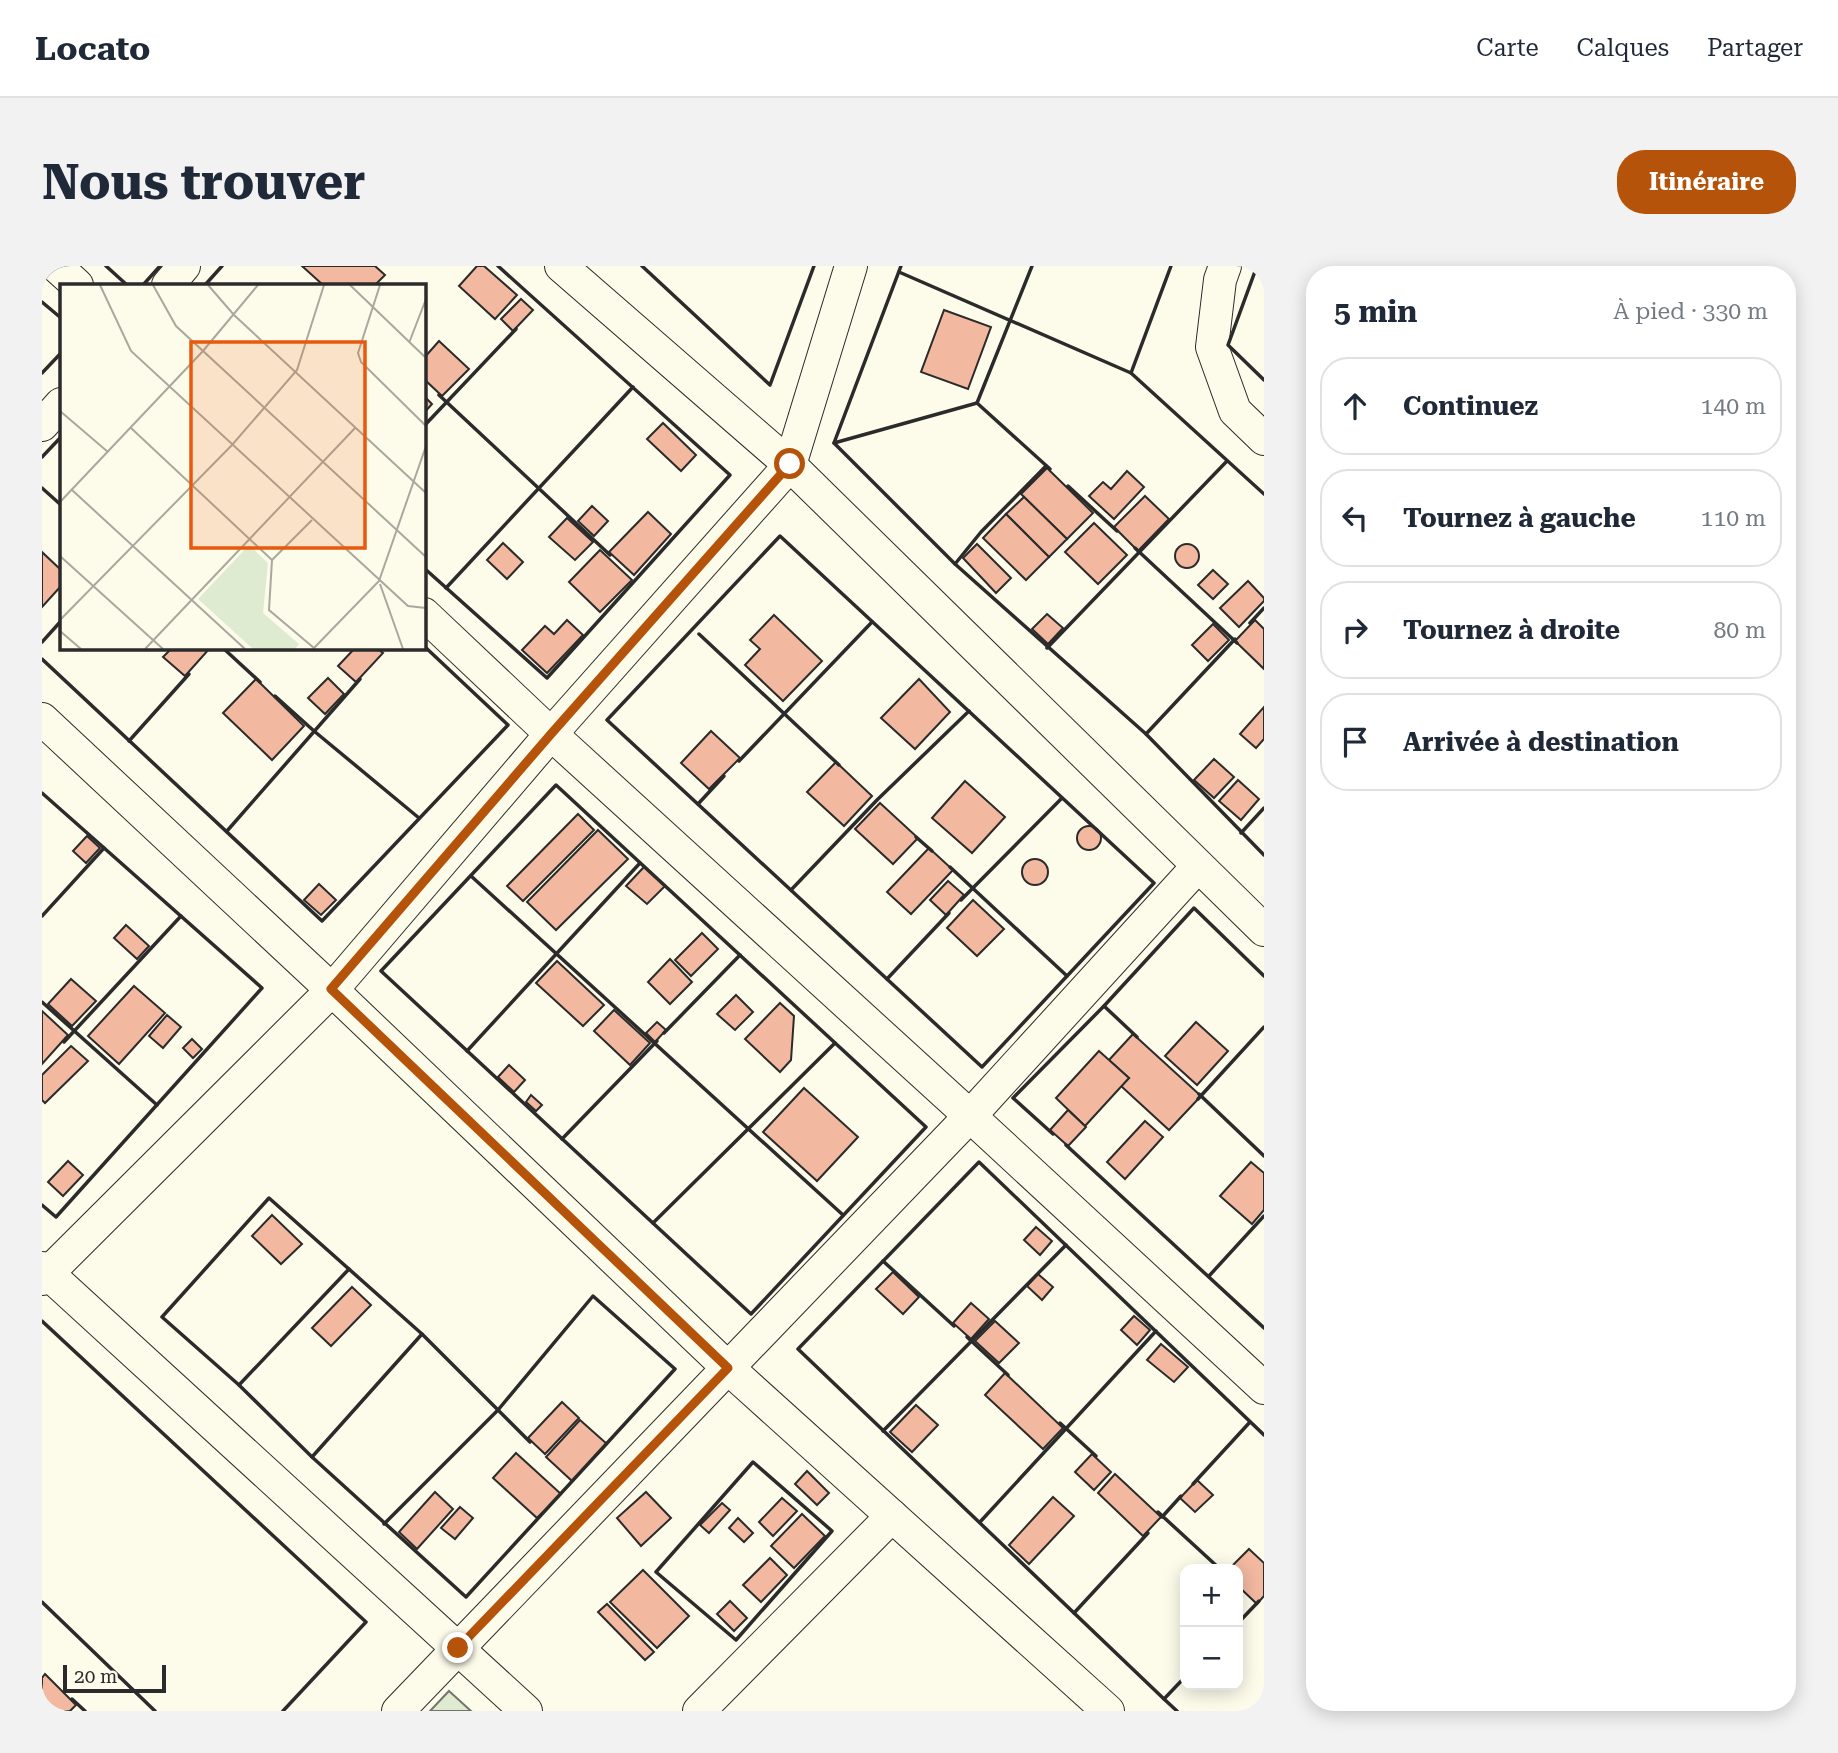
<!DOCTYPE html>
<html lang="fr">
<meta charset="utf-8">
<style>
:root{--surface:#fff;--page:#f2f2f3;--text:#1f2937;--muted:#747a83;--line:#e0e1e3;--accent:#b45309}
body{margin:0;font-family:"Roboto Serif",serif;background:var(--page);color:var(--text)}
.controls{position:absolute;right:21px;bottom:21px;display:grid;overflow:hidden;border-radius:14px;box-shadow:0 4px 18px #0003}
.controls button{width:63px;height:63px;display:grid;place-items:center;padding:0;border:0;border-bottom:2px solid var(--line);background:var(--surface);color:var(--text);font:35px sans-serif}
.scale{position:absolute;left:21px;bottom:18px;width:103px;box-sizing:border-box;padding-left:7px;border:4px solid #2b2b2b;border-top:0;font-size:19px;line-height:24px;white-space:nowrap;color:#2b2b2b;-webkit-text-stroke:5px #fdfbea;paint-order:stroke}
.stop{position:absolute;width:21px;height:21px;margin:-16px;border:5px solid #b45309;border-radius:50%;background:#fff}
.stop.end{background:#b45309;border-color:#fff;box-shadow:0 2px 7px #0008}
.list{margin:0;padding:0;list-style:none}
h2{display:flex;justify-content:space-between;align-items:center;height:91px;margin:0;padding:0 28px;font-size:30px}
h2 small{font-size:23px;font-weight:400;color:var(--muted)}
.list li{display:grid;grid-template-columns:46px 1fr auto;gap:21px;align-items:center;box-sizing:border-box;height:98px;margin:0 14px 14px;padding:0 14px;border:2px solid var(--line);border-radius:28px}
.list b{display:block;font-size:26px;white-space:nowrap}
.list em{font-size:23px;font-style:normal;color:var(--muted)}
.icon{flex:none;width:38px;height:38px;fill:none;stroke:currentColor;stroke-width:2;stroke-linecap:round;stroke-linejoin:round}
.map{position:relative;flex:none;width:1222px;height:1445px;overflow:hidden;border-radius:28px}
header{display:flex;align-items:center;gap:42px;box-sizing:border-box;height:98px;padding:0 35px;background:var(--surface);border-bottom:2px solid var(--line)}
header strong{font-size:33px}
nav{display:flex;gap:38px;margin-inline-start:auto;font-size:24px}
.intro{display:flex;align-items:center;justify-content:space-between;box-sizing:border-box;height:168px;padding:0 42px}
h1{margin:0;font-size:49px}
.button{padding:18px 32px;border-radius:28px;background:var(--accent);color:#fff;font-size:24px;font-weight:700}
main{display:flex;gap:42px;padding:0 42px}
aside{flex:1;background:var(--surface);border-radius:28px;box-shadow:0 4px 18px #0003}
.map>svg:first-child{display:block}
</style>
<header>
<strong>Locato</strong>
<nav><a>Carte</a><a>Calques</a><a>Partager</a></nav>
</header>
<div class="intro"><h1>Nous trouver</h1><a class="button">Itinéraire</a></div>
<main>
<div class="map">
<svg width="1222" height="1445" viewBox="0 0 1222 1445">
<rect width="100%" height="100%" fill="#fdfbea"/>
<polygon fill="#deebd1" stroke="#74746e" stroke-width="2" points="407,1425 429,1445 388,1445"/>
<g fill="#f2b8a0" stroke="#2b2b2b" stroke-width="2">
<polygon points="260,0 333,0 343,9 333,19 281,19"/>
<polygon points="435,0 442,0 475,29 453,53 417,20"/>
<polygon points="479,33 491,44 471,65 459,53"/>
<polygon points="902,44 949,61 926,123 879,106"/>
<polygon points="397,75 427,103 400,130 382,113 382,92"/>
<polygon points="382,130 390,138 382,147"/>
<polygon points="621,157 654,189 639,205 605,173"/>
<polygon points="1005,202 1051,247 1025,273 979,228"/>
<polygon points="1085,205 1102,221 1072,253 1047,230 1061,216 1069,223"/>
<polygon points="1103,230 1127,253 1096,285 1072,261"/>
<polygon points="982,231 1025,273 1007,291 964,248"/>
<polygon points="550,240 566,255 552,270 536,255"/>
<polygon points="606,246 629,268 592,309 567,286"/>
<polygon points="964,248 1007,291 984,314 941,272"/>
<polygon points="525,252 551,276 533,294 507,271"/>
<polygon points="1052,257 1085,289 1056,318 1023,286"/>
<polygon points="461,277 481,296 465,313 445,294"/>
<circle cx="1145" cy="290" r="12"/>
<polygon points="935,278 969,312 954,327 921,292"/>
<polygon points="558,284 590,314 558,346 527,316"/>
<polygon points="0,286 19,304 19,320 0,341"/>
<polygon points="1171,304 1186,318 1171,333 1156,319"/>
<polygon points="1206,315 1222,332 1222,335 1197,361 1178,342"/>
<polygon points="1005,348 1021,362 1006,378 990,363"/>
<polygon points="732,349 780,395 741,435 703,399 718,383 708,374"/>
<polygon points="525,354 541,369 505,407 480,384 503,360 512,368"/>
<polygon points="1213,354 1222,363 1222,403 1193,375"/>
<polygon points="1171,358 1187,374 1166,395 1150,379"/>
<polygon points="130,382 168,382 143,410 121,391"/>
<polygon points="313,382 334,382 341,387 314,416 296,400"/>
<polygon points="286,412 302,428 283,448 266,432"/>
<polygon points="214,413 262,460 230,494 181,447"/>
<polygon points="877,413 908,446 873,483 839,452"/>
<polygon points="1222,441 1222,473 1214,482 1198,468"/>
<polygon points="669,465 698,492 667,523 639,497"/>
<polygon points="1172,493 1192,511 1172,532 1152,514"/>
<polygon points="794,496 830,530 802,560 765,526"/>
<polygon points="1196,514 1217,533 1199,554 1177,535"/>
<polygon points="923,515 963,551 930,587 890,552"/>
<polygon points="838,537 876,572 851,598 813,563"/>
<polygon points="536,548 552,564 481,635 465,620"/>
<circle cx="1047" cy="572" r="12"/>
<polygon points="556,564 586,593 514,664 485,636"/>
<polygon points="45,570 58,582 44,597 31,585"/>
<polygon points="887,582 911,604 869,648 845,626"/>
<circle cx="993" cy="606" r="13"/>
<polygon points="602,601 623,620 605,638 584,620"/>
<polygon points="906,615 922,629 904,649 888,634"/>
<polygon points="277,618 294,634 279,649 262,634"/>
<polygon points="931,634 962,663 935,690 905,662"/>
<polygon points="84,659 107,680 95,693 72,672"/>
<polygon points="660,667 676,683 649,710 633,694"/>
<polygon points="628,693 650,716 628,738 606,716"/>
<polygon points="515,695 562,739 541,760 494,717"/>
<polygon points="29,713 54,735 30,760 6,738"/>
<polygon points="92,720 123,747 77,798 46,770"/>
<polygon points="694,729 711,746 693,764 675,748"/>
<polygon points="738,737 752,750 749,794 738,806 703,773"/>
<polygon points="572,744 608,777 588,799 552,765"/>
<polygon points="0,745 26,769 0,798"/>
<polygon points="125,749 139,761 121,782 107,770"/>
<polygon points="615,756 624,764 613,776 604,767"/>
<polygon points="1154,756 1186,785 1155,819 1123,790"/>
<polygon points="1091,768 1159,830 1127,864 1079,820 1087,812 1067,794"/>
<polygon points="150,773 160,783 151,792 141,782"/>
<polygon points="29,780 46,795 3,837 0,834 0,809"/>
<polygon points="1057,785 1087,812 1043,860 1014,832"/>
<polygon points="467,799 483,814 472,826 456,811"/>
<polygon points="762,822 816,871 775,915 721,866"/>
<polygon points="489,829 500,839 494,845 484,836"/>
<polygon points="1026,844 1044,861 1026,880 1008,864"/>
<polygon points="1103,855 1121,871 1083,913 1065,896"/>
<polygon points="26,895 41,909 21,930 6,916"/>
<polygon points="1209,896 1222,907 1222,944 1210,958 1178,930"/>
<polygon points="230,949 260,978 239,998 210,970"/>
<polygon points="994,961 1010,975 998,989 982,974"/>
<polygon points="851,1006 877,1031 861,1048 834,1023"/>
<polygon points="996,1008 1011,1021 1000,1034 985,1020"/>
<polygon points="310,1021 329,1039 289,1080 270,1062"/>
<polygon points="929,1037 947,1053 929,1073 911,1057"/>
<polygon points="1092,1050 1108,1064 1095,1079 1079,1064"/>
<polygon points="953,1055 977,1077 957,1097 933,1075"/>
<polygon points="1119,1078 1146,1101 1132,1116 1105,1094"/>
<polygon points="963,1107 1021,1162 1001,1183 943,1129"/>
<polygon points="520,1136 537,1152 503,1188 486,1172"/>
<polygon points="874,1139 896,1159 870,1186 848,1166"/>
<polygon points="538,1154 565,1178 530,1215 504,1191"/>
<polygon points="474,1187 519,1228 495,1252 451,1212"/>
<polygon points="1050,1188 1069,1206 1052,1224 1033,1206"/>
<polygon points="765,1205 787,1227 775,1239 753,1218"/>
<polygon points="1073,1208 1119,1251 1101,1270 1056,1227"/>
<polygon points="1155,1214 1171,1229 1153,1246 1138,1232"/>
<polygon points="393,1226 411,1243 375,1283 357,1266"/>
<polygon points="604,1226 629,1252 599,1280 575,1252"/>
<polygon points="1011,1231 1032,1250 987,1298 967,1279"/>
<polygon points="740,1232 755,1245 731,1270 717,1256"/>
<polygon points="680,1237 688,1244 667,1267 658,1259"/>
<polygon points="418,1241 431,1252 413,1273 399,1262"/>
<polygon points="760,1248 783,1270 752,1302 729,1280"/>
<polygon points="696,1252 711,1267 702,1276 687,1262"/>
<polygon points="1207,1283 1222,1297 1222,1330 1215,1338 1196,1320 1196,1303 1187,1303"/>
<polygon points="728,1292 745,1309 719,1336 701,1319"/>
<polygon points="601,1304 647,1350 615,1382 568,1336"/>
<polygon points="688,1335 705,1352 692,1365 675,1348"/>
<polygon points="565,1338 612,1386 603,1394 556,1346"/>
<polygon points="3,1408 34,1439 28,1445 0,1445 0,1412"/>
</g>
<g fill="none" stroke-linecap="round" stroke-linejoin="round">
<defs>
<g id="minor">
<polyline points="14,0 35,19"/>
<polyline points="519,0 748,199 1222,664"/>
<polyline points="1183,0 1178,14 1170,81 1193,145 1222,173"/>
<polyline points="126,19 142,0"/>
<polyline points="0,159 19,138"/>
<polyline points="382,348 509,468 928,850 1222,1122"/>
<polyline points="0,453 290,724 686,1102 1066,1445"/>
<polyline points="0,1002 484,1445"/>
<polyline points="0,1013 290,724 509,468 748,199 809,0"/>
<polyline points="356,1445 928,850 1156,600"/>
<polyline points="657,1445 850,1250"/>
</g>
</defs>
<use href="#minor" stroke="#2b2b2b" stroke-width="34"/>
<use href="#minor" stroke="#fdfbea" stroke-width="32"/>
<g stroke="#2b2b2b" stroke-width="3.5">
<polyline points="64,0 85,19"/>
<polyline points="600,0 728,119 772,0"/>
<polyline points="859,0 792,177 913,298 1104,468 1222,589"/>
<polyline points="1129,0 1089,107 1222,228"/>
<polyline points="1215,0 1186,79 1222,114"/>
<polyline points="857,6 1089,107"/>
<polyline points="101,19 118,0"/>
<polyline points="163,19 180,0"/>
<polyline points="0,36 19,52"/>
<polyline points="0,107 19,87"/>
<polyline points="397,129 568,289"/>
<polyline points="935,137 1008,203"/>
<polyline points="935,137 990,0"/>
<polyline points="382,160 474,63"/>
<polyline points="792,177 935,137"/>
<polyline points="0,191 19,171"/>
<polyline points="1026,220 1075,265"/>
<polyline points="0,222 19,239"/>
<polygon points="738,270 1112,617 940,801 565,454"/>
<polyline points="1093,282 1195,377"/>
<polyline points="913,298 939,266 1004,200"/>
<polyline points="382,302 505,412 688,209 456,0"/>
<polyline points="404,322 591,121"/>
<polyline points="1208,357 1222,342"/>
<polyline points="657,368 797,499"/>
<polyline points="0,376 19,355"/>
<polyline points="181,382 218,416"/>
<polyline points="1005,382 1185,195"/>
<polyline points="0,393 280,655 466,459 382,380"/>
<polyline points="233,430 272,465 377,552"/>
<polyline points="1104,468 1193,373"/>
<polyline points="87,475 147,408"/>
<polyline points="697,495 830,356"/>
<polygon points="514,519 884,861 709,1048 339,705"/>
<polyline points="0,527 220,722 14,951 0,939"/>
<polyline points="656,538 682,510"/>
<polyline points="185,565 318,413"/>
<polyline points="1199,567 1222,542"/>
<polyline points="874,571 890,585"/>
<polyline points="908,601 1025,710"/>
<polyline points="429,610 801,949"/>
<polyline points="749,624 835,534 927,445"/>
<polyline points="919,634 1020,532"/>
<polyline points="0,650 62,582"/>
<polyline points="845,713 907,647"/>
<polyline points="0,736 115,839"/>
<polyline points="1062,740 1095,771"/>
<polyline points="622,767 698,689"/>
<polyline points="22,776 139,650"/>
<polyline points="425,785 598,597"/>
<polyline points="1157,828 1222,890"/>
<polyline points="1156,833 1222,761"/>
<polyline points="1011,868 971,832 1062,740 1152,642 1222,710"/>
<polyline points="520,873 615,775"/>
<polyline points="1024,879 1222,1062"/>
<polygon points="227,932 380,1068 456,1144 551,1030 633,1103 424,1331 270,1191 197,1119 120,1051"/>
<polyline points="611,957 793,777"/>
<polyline points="841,995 912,1060"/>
<polyline points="1167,1010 1222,950"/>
<polyline points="0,1055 324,1356 241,1445"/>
<polyline points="925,1071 966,1109"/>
<polyline points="197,1119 307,1003"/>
<polyline points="1018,1157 1054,1190"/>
<polyline points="841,1165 1024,979"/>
<polyline points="270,1191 380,1068"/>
<polygon points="711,1196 790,1265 694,1374 614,1306"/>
<polyline points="1151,1218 1208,1156"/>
<polyline points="1116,1246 1178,1303"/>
<polyline points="1120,1251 1139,1230"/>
<polyline points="938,1256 1114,1065"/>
<polyline points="342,1258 456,1144 488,1176"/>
<polyline points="0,1336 113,1445"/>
<polyline points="1032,1347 1106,1267"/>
<polyline points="1196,1357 1217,1335"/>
<polyline points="1143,1411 1122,1433 756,1083 937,896 1222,1169"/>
<polyline points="30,1433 43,1445"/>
<polyline points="1122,1433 1135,1445"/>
</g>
</g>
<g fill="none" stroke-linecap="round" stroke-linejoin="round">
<polyline stroke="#b45309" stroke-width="9" points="416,1382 686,1102 289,723 509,468 748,198"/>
</g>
<g transform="translate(18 18)">
<rect width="366" height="366" fill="#fdfbea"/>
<path d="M189 261 208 279 203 329 239 360 235 365H193L138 315Z" fill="#deebd1"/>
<path fill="none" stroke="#a9a89e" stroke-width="2" d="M40 1 71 67 348 322 366 324M93 1 116 42 366 273M148 1 174 31 366 209M290 1 366 74M320 1 298 69 301 78 366 142M349 59 366 15M0 127 48 168M71 144 212 276M12 206 185 365M0 218 143 67 198 1M252 236 212 276 209 326 254 364M0 272 103 365M320 300 343 365M0 336 172 161 237 86 264 1M0 347 21 365M85 365 296 143M253 365 319 297 366 162"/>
<path fill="#e8590c" fill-opacity="0.15" stroke="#e8590c" stroke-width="3.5" d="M131 58H305V264H131Z"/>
<rect width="366" height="366" fill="none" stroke="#2b2b2b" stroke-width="3.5"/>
</g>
</svg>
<div class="controls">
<button>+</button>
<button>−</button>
</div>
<div class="scale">20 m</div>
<div class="stop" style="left:748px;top:198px"></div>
<div class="stop end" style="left:416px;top:1382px"></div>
</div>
<aside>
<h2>5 min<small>À pied · 330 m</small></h2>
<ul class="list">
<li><svg class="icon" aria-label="ahead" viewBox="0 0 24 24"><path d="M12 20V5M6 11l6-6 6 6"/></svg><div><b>Continuez</b></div><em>140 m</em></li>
<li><svg class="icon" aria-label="left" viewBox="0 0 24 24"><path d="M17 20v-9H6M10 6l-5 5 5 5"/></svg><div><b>Tournez à gauche</b></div><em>110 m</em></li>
<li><svg class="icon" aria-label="right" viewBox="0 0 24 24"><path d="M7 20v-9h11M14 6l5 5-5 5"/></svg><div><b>Tournez à droite</b></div><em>80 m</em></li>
<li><svg class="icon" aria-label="arrive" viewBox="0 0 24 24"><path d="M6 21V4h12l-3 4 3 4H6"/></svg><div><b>Arrivée à destination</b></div></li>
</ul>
</aside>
</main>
